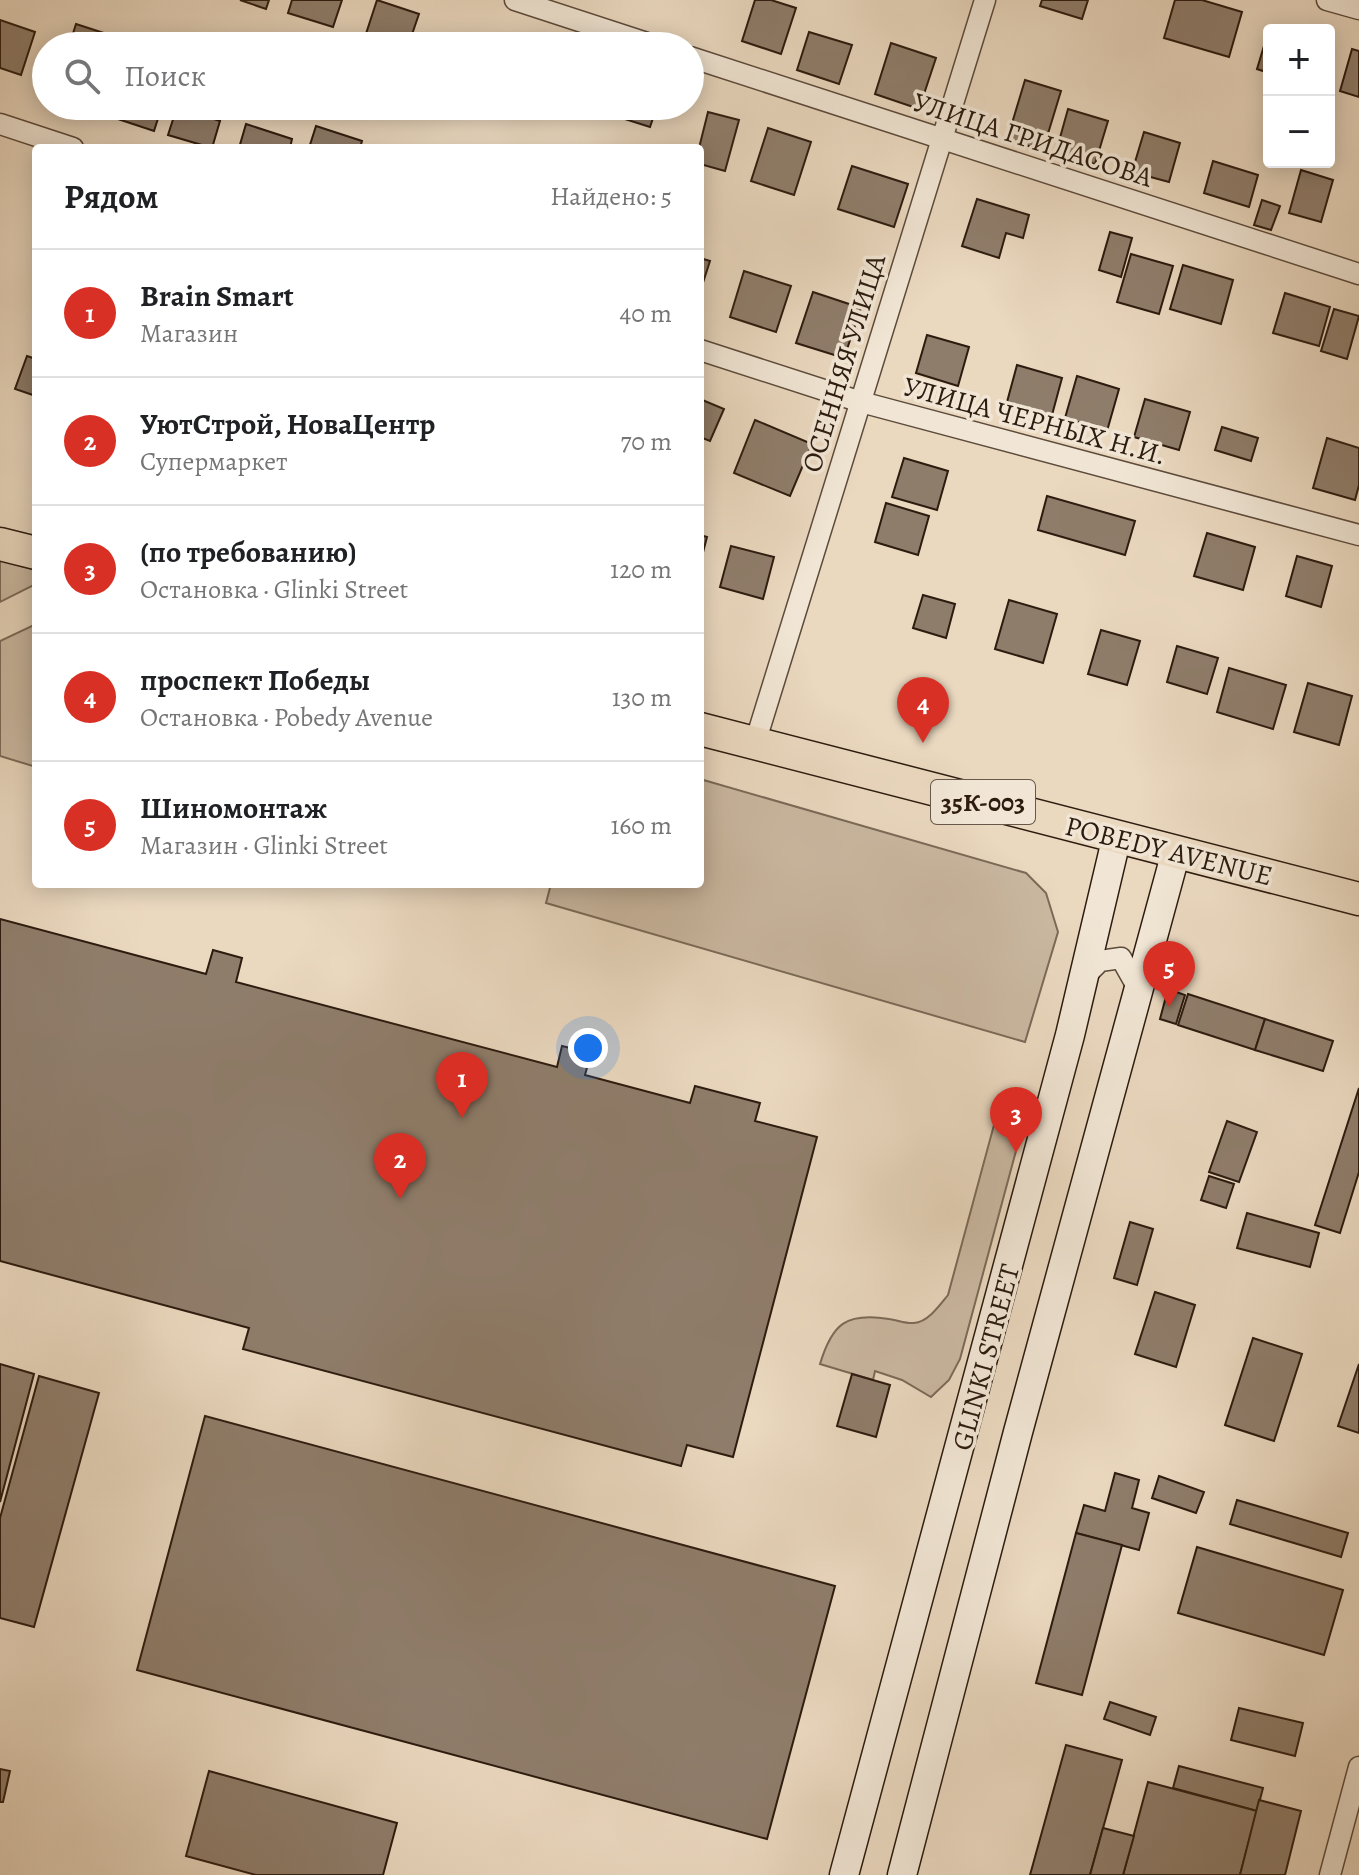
<!DOCTYPE html>
<html lang="ru">
<meta charset="utf-8">
<style>
:root{--surface:#fff;--page:#f6f6f6;--text:#202124;--muted:#757577;--line:#e0e0e0;--accent:#d93025}
body{margin:0;font-family:Alegreya,serif;background:var(--page);color:var(--text)}
.controls{position:absolute;right:24px;top:24px;display:grid;overflow:hidden;border-radius:8px;box-shadow:0 4px 20px #0003}
.controls button{width:72px;height:72px;display:grid;place-items:center;padding:0;border:0;border-bottom:2px solid var(--line);background:var(--surface);color:var(--text);font:40px sans-serif}
.you{position:absolute;left:588px;top:1048px;width:28px;height:28px;margin:-20px;border:6px solid #fff;border-radius:50%;background:#1a73e8;box-shadow:0 0 0 12px #1a73e833}
.badge{display:grid;place-items:center;width:52px;height:52px;border-radius:50%;background:var(--accent);color:#fff;font-size:26px;font-weight:700}
.pin{position:absolute;translate:-50% -66px;filter:drop-shadow(0 2px 4px #0008)}
.pin::after{content:'';position:absolute;top:42px;width:28px;height:24px;background:inherit;clip-path:polygon(0 0,100% 0,50% 100%)}
.list{margin:0;padding:0;list-style:none}
h2{display:flex;justify-content:space-between;align-items:center;height:104px;margin:0;padding:0 32px;font-size:34px}
h2 small{font-size:26px;font-weight:400;color:var(--muted)}
.list li{display:grid;grid-template-columns:52px 1fr auto;gap:24px;align-items:center;box-sizing:border-box;height:128px;padding:0 32px;border-top:2px solid var(--line)}
.list b{display:block;font-size:30px;white-space:nowrap}
.list p{margin:0;font-size:26px;white-space:nowrap;color:var(--muted)}
.list em{font-size:26px;font-style:normal;color:var(--muted)}
.icon{flex:none;width:44px;height:44px;fill:none;stroke:currentColor;stroke-width:2;stroke-linecap:round;stroke-linejoin:round}
.map{position:relative;flex:none;width:1359px;height:1875px;overflow:hidden}
.search{position:absolute;background:var(--surface);box-shadow:0 4px 20px #0003;left:32px;top:32px;width:672px;height:88px;display:flex;align-items:center;gap:20px;box-sizing:border-box;padding:0 28px;border-radius:44px;color:var(--muted);font-size:30px}
.panel{position:absolute;background:var(--surface);box-shadow:0 4px 20px #0003;left:32px;top:144px;width:672px;height:744px;border-radius:8px}
.map>svg:first-child{display:block}
</style>
<div class="map">
<svg width="1359" height="1875" viewBox="0 0 1359 1875">
<rect width="100%" height="100%" fill="#ead8bf"/>
<filter id="stains"><feTurbulence type="fractalNoise" baseFrequency=".0025" numOctaves="4"/><feColorMatrix values="0 0 0 0 .2 0 0 0 0 .09 0 0 0 0 .02 0 0 0 .5 -.17"/></filter>
<radialGradient id="worn" r=".72"><stop offset=".6" stop-color="#630" stop-opacity="0"/><stop offset="1" stop-color="#630" stop-opacity=".3"/></radialGradient>
<g fill="#cab8a1" stroke="#7b6a58" stroke-width="2">
<polygon points="0,560 36,570 36,584 0,602"/>
<polygon points="36,624 36,767 0,756 0,641"/>
<polygon points="700,779 1026,873 1046,893 1058,932 1025,1042 546,903 551,884 700,884"/>
<path d="M1001 1099 1008 1102 1024 1121 960 1359 949 1380 931 1397 902 1380 875 1371 873 1380 820 1364C832 1324 846 1312 889 1319 897 1320 907 1324 914 1323 928 1322 940 1305 948 1295Z"/>
</g>
<g fill="#8f7d6b" stroke="#2c1b0f" stroke-width="2">
<polygon points="240,0 269,0 266,9"/>
<polygon points="292,0 342,0 333,27 288,13"/>
<polygon points="377,0 419,14 408,46 362,46"/>
<polygon points="755,0 771,0 796,8 781,54 742,41"/>
<polygon points="1042,0 1088,0 1082,19 1040,6"/>
<polygon points="1175,0 1202,0 1242,12 1229,57 1164,38"/>
<polygon points="0,20 35,32 21,75 0,68"/>
<polygon points="76,24 119,38 116,46 69,46"/>
<polygon points="1270,26 1282,30 1269,30 1269,73 1257,69"/>
<polygon points="809,32 852,45 839,84 797,70"/>
<polygon points="458,34 496,46 455,46"/>
<polygon points="891,43 936,58 919,109 875,94"/>
<polygon points="1352,49 1359,51 1359,97 1340,91"/>
<polygon points="1025,80 1061,91 1043,150 1007,140"/>
<polygon points="112,106 162,106 154,131 109,116"/>
<polygon points="530,106 567,106 564,117"/>
<polygon points="598,106 657,106 650,127 596,110"/>
<polygon points="177,107 220,121 212,148 168,135"/>
<polygon points="1068,109 1108,121 1095,164 1056,152"/>
<polygon points="708,112 739,120 725,171 700,164 699,148"/>
<polygon points="246,124 292,139 290,148 239,148"/>
<polygon points="316,126 362,141 360,148 309,148"/>
<polygon points="768,128 811,142 794,195 751,181"/>
<polygon points="1144,132 1180,143 1169,182 1132,172"/>
<polygon points="1213,161 1258,175 1249,207 1204,193"/>
<polygon points="852,166 908,184 894,227 838,209"/>
<polygon points="1301,170 1333,180 1321,222 1289,213"/>
<polygon points="977,199 1029,215 1023,238 1006,233 999,258 962,246"/>
<polygon points="1262,200 1280,206 1271,230 1254,225"/>
<polygon points="1110,232 1132,238 1121,277 1099,270"/>
<polygon points="1131,254 1173,266 1159,314 1117,302"/>
<polygon points="700,258 710,261 700,292"/>
<polygon points="1183,265 1233,280 1221,324 1170,309"/>
<polygon points="744,271 791,286 776,332 730,317"/>
<polygon points="813,292 861,308 844,358 796,343"/>
<polygon points="1285,293 1330,307 1319,346 1273,333"/>
<polygon points="1334,309 1359,316 1347,359 1321,351"/>
<polygon points="927,335 969,347 958,386 916,373"/>
<polygon points="27,356 36,359 36,396 15,389"/>
<polygon points="1017,365 1062,378 1052,415 1007,402"/>
<polygon points="1077,376 1119,389 1107,431 1065,418"/>
<polygon points="700,399 724,409 710,441 700,437"/>
<polygon points="1145,399 1190,412 1179,450 1134,437"/>
<polygon points="755,420 812,444 790,496 734,473"/>
<polygon points="1222,427 1258,438 1251,461 1215,450"/>
<polygon points="1327,438 1359,448 1359,485 1355,500 1313,488"/>
<polygon points="904,458 948,471 937,510 892,497"/>
<polygon points="1047,496 1135,521 1125,555 1038,530"/>
<polygon points="886,503 929,516 918,555 875,542"/>
<polygon points="1207,533 1255,547 1243,590 1194,576"/>
<polygon points="700,535 707,537 700,564"/>
<polygon points="731,546 774,557 763,599 720,587"/>
<polygon points="1297,556 1332,566 1321,607 1286,596"/>
<polygon points="923,595 955,604 946,638 913,628"/>
<polygon points="1009,600 1057,614 1043,663 995,649"/>
<polygon points="1101,630 1140,641 1127,685 1088,674"/>
<polygon points="1177,646 1218,658 1207,694 1167,682"/>
<polygon points="1229,668 1286,685 1273,729 1217,712"/>
<polygon points="1308,683 1352,696 1339,745 1294,732"/>
<polygon points="0,919 206,974 213,950 242,958 236,982 557,1067 562,1046 591,1053 585,1075 690,1103 695,1086 760,1103 755,1121 817,1137 733,1457 687,1445 681,1466 243,1349 249,1328 0,1261"/>
<polygon points="1168,989 1185,995 1176,1024 1160,1019"/>
<polygon points="1188,994 1265,1019 1255,1050 1178,1025"/>
<polygon points="1265,1019 1333,1041 1323,1071 1255,1050"/>
<polygon points="1359,1088 1359,1172 1340,1233 1315,1225"/>
<polygon points="1227,1121 1257,1132 1239,1182 1209,1172"/>
<polygon points="1209,1176 1234,1184 1226,1208 1201,1200"/>
<polygon points="1247,1213 1319,1233 1310,1267 1237,1248"/>
<polygon points="1130,1222 1153,1229 1137,1285 1114,1278"/>
<polygon points="1155,1292 1195,1305 1176,1367 1135,1354"/>
<polygon points="1253,1338 1302,1354 1274,1441 1225,1425"/>
<polygon points="0,1364 34,1374 0,1502"/>
<polygon points="1359,1364 1359,1433 1338,1426"/>
<polygon points="852,1374 890,1385 876,1437 837,1426"/>
<polygon points="39,1376 99,1393 34,1627 0,1618 0,1518"/>
<polygon points="205,1416 835,1586 767,1839 137,1670"/>
<polygon points="1115,1473 1139,1480 1132,1508 1149,1513 1139,1550 1076,1533 1084,1505 1105,1511"/>
<polygon points="1159,1476 1204,1492 1196,1513 1152,1498"/>
<polygon points="1237,1500 1348,1533 1341,1557 1230,1524"/>
<polygon points="1076,1533 1122,1545 1082,1695 1036,1683"/>
<polygon points="1197,1547 1343,1590 1324,1655 1178,1613"/>
<polygon points="1110,1702 1156,1717 1150,1735 1104,1719"/>
<polygon points="1239,1708 1303,1723 1295,1756 1231,1740"/>
<polygon points="1066,1745 1122,1760 1090,1875 1030,1875"/>
<polygon points="1179,1766 1263,1788 1257,1811 1173,1788"/>
<polygon points="0,1769 10,1771 3,1802 0,1802"/>
<polygon points="209,1771 397,1823 383,1875 256,1875 186,1856"/>
<polygon points="1148,1782 1257,1811 1240,1875 1123,1875"/>
<polygon points="1259,1800 1301,1811 1285,1875 1240,1875"/>
<polygon points="1103,1828 1134,1836 1123,1875 1090,1875"/>
</g>
<g fill="none" stroke-linecap="round" stroke-linejoin="round">
<defs>
<g id="street">
<polyline points="515,0 656,46"/>
<polyline points="1327,0 1359,9"/>
<polyline points="690,57 1359,274"/>
<polyline points="0,124 73,148"/>
<polyline points="700,350 861,402 1359,535"/>
<polyline points="755,743 985,0"/>
<polyline points="1085,976 1100,961 1121,958 1139,990"/>
<polyline points="1330,1875 1359,1767"/>
</g>
<g id="secondary">
<polyline points="844,1875 1070,1035 1117,836"/>
<polyline points="902,1875 1018,1432 1176,852"/>
</g>
<g id="primary">
<polyline points="0,544 36,553"/>
<polyline points="700,729 1359,899"/>
</g>
</defs>
<use href="#street" stroke="#5c4a3b" stroke-width="23"/>
<use href="#secondary" stroke="#2c1b0f" stroke-width="31"/>
<use href="#primary" stroke="#2c1b0f" stroke-width="35"/>
<use href="#street" stroke="#f1e6d5" stroke-width="20"/>
<use href="#secondary" stroke="#f1e6d5" stroke-width="28"/>
<use href="#primary" stroke="#ead8bf" stroke-width="32"/>
</g>
<g text-anchor="middle" stroke-width="7" stroke-linejoin="round" paint-order="stroke">
<rect fill="#f1e6d5" stroke="#67584a" stroke-width="2" x="931" y="780" width="104" height="44" rx="6"/>
<g font-size="26" font-weight="bold" fill="#2c1b0f">
<text x="983" y="811">35К-003</text>
</g>
<g font-size="28" fill="#2c1b0f" stroke="#f1e6d5">
<text transform="translate(1033 139) rotate(18)" y="10">УЛИЦА ГРИДАСОВА</text>
<text transform="translate(843 363) rotate(-73)" y="10">ОСЕННЯЯ УЛИЦА</text>
<text transform="translate(1035 420) rotate(15)" y="10">УЛИЦА ЧЕРНЫХ Н.И.</text>
<text transform="translate(1169 850) rotate(14)" y="10">POBEDY AVENUE</text>
<text transform="translate(985 1357) rotate(-75)" y="10">GLINKI STREET</text>
</g>
</g>
<rect width="100%" height="100%" filter="url(#stains)"/>
<rect width="100%" height="100%" fill="url(#worn)"/>
</svg>
<div class="controls">
<button>+</button>
<button>−</button>
</div>
<div class="you"></div>
<div class="pin badge" style="left:462px;top:1118px">1</div>
<div class="pin badge" style="left:400px;top:1199px">2</div>
<div class="pin badge" style="left:1016px;top:1153px">3</div>
<div class="pin badge" style="left:923px;top:743px">4</div>
<div class="pin badge" style="left:1169px;top:1007px">5</div>
<div class="search"><svg class="icon" aria-label="search" viewBox="0 0 24 24"><circle cx="10" cy="10" r="6"/><path d="M15 15l6 6"/></svg>Поиск</div>
<section class="panel">
<h2>Рядом<small>Найдено: 5</small></h2>
<ul class="list">
<li><span class="badge">1</span><div><b>Brain Smart</b><p>Магазин</p></div><em>40 m</em></li>
<li><span class="badge">2</span><div><b>УютСтрой, НоваЦентр</b><p>Супермаркет</p></div><em>70 m</em></li>
<li><span class="badge">3</span><div><b>(по требованию)</b><p>Остановка · Glinki Street</p></div><em>120 m</em></li>
<li><span class="badge">4</span><div><b>проспект Победы</b><p>Остановка · Pobedy Avenue</p></div><em>130 m</em></li>
<li><span class="badge">5</span><div><b>Шиномонтаж</b><p>Магазин · Glinki Street</p></div><em>160 m</em></li>
</ul>
</section>
</div>
